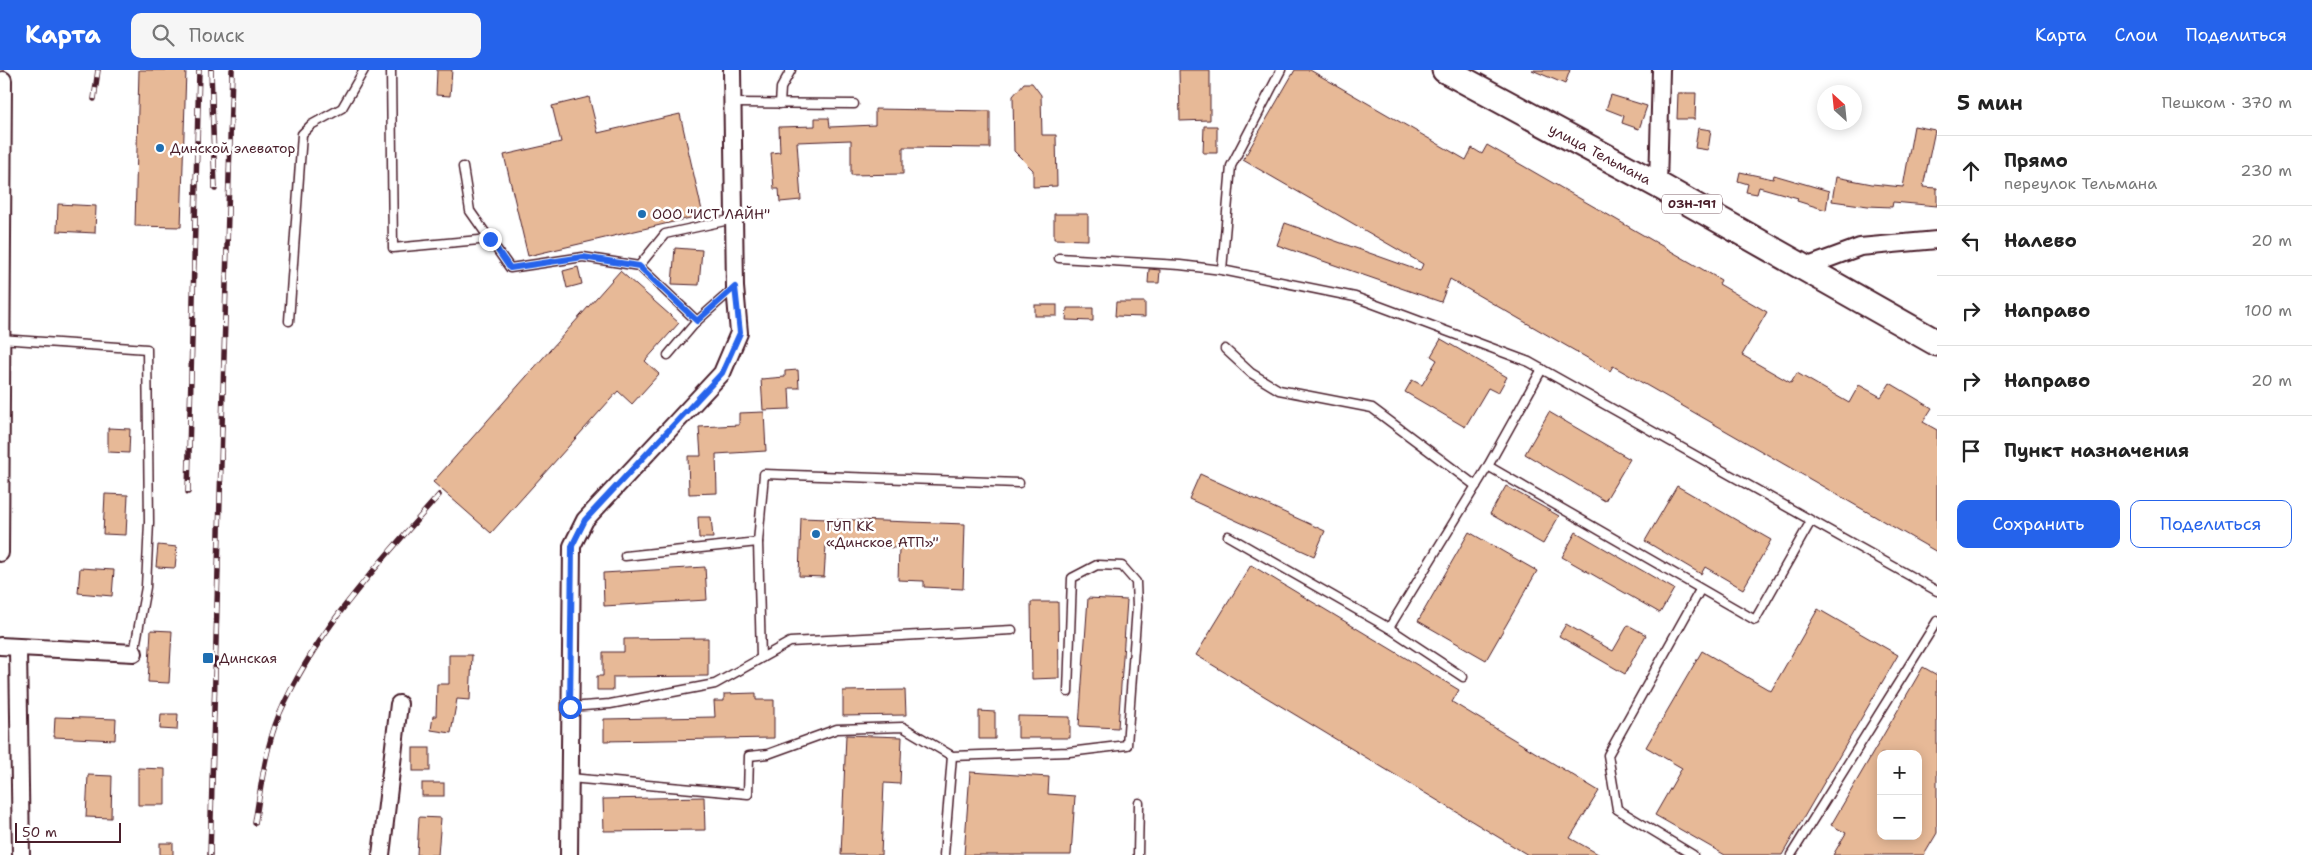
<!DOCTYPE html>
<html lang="ru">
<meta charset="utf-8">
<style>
:root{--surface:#fff;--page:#f6f6f6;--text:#222;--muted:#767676;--line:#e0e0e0;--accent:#2563eb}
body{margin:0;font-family:"Shantell Sans",sans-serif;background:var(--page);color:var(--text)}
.controls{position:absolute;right:15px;bottom:15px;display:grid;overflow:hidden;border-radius:10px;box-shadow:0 2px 12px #0003}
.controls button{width:45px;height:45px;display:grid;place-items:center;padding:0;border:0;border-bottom:1px solid var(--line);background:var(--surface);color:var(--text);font:25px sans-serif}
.compass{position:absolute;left:1817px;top:15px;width:45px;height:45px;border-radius:50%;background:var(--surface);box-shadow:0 2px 12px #0003;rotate:333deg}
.scale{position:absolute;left:15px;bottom:12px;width:106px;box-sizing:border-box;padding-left:5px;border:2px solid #4a1f2b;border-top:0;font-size:14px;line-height:18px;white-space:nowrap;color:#4a1f2b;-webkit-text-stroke:4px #fff;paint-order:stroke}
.stop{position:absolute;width:15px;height:15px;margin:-11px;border:4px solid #2563eb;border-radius:50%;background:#fff}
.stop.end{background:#2563eb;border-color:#fff;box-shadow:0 1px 5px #0008}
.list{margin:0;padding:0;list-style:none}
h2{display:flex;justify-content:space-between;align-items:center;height:65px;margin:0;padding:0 20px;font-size:21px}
h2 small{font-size:16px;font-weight:400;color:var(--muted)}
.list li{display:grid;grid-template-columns:32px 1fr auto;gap:15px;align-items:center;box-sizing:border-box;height:70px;padding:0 20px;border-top:1px solid var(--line)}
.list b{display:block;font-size:19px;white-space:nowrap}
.list p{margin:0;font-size:16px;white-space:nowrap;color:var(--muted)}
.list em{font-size:16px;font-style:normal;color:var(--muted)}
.actions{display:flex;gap:10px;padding:15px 20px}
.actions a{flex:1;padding:11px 0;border:1px solid var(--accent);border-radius:10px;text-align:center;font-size:18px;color:var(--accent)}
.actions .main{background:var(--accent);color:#fff}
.icon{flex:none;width:28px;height:28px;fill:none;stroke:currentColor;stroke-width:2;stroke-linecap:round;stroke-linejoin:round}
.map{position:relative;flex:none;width:1937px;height:785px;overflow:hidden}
header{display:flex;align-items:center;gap:30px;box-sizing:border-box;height:70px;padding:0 25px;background:var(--accent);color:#fff}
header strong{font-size:24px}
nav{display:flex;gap:28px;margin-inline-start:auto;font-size:18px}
.search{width:350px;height:45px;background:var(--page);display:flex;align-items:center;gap:12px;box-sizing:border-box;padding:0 18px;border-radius:10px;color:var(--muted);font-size:19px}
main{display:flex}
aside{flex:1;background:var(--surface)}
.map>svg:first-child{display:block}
</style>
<header>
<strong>Карта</strong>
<div class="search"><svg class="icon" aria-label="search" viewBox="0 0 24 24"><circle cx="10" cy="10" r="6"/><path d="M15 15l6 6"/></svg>Поиск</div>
<nav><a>Карта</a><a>Слои</a><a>Поделиться</a></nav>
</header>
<main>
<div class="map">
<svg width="1937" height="785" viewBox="0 0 1937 785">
<rect width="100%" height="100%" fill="#fff"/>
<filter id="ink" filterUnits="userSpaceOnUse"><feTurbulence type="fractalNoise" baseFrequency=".02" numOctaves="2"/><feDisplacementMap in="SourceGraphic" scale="10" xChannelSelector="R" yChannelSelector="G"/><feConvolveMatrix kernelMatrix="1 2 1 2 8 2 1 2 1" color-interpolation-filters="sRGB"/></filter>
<g filter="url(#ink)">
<g fill="#e7b997" stroke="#4a1f2b" fill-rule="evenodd">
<polygon points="139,0 186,0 181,157 135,156"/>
<polygon points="437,0 452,0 450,26 436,25"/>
<polygon points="1179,0 1210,0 1210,50 1180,51"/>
<polygon points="1295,0 1310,0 1466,90 1472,78 1482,84 1487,75 1721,210 1719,214 1767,242 1742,285 1791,313 1797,303 1849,333 1859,315 1881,327 1890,313 1932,338 1923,352 1937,360 1937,482 1613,296 1610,301 1450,209 1441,232 1277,175 1285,153 1420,201 1423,194 1243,90"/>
<polygon points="1532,0 1570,0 1565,14"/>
<polygon points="1024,13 1032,13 1041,25 1042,65 1056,65 1057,116 1033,117 1033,100 1014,81 1013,26"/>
<polygon points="1678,23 1696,23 1695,49 1677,49"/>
<polygon points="1611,25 1647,36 1639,59 1622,53 1624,46 1606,39"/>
<polygon points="589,27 598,63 680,44 703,145 528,186 504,85 561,72 552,36"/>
<polygon points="875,39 990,41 990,78 903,77 903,104 851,105 851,70 797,72 801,130 780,132 779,119 774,119 771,83 780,82 779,57 815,56 815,48 829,48 830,57 875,55"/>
<polygon points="1204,56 1217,56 1217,83 1203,83"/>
<polygon points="1914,56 1935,60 1923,117 1937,118 1937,136 1893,132 1892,137 1868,136 1832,131 1836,107 1872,114 1903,117"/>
<polygon points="1698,58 1711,60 1708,80 1695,78"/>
<polygon points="1740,102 1773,109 1774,105 1829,121 1826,140 1797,131 1798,128 1759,117 1757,124 1746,122 1748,114 1738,111"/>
<polygon points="58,134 96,136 95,163 57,161"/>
<polygon points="1054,144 1088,144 1088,170 1054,169"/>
<polygon points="675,178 702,180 699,215 672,214"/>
<polygon points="578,197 582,214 567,218 563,201"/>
<polygon points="1149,199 1160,200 1159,213 1148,213"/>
<polygon points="620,201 679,253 645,291 659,304 632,334 618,321 491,463 433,412"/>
<polygon points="1116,232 1145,232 1145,247 1115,246"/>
<rect x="1035" y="235" width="22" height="11"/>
<polygon points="1067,238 1093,238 1093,251 1066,250"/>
<polygon points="1441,269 1507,307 1498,323 1488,318 1465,357 1405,322 1412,310 1422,315 1437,290 1431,286"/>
<polygon points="798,300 799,318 789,318 790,339 763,340 761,309 785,307 785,301"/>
<polygon points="764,342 766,381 716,384 717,423 689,424 688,386 701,386 699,357 739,355 739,343"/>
<polygon points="1549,342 1630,389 1605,431 1525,384"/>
<polygon points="108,358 130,359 129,383 108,382"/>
<polygon points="1200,404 1325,461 1314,486 1189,429"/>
<polygon points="1506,416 1559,446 1543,474 1490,444"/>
<polygon points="1677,416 1771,470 1743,519 1705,497 1701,504 1645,471"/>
<polygon points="105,424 128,425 126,465 103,464"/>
<polygon points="698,447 711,447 713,468 699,468"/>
<polygon points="801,448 965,454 963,519 924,517 924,511 898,510 899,478 826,475 824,507 799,506"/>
<polygon points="1469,462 1537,501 1486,590 1418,551"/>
<polygon points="1576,462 1674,519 1660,543 1562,487"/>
<polygon points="158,475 177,477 175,498 156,497"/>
<polygon points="1251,495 1459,620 1452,632 1599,721 1570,768 1600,785 1528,785 1196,585"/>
<polygon points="705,497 707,530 604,536 603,503"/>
<polygon points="80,498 114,500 112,526 78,523"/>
<polygon points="1088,528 1127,530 1118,658 1079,656"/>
<polygon points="1031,532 1058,532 1059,608 1032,609"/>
<polygon points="1818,539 1898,585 1782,785 1725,785 1655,745 1682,698 1646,677 1702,581 1771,621"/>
<polygon points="1566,554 1613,581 1628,555 1646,565 1625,604 1559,566"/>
<polygon points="151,560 172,561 169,613 148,612"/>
<polygon points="708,568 708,606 613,607 613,620 597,620 597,606 603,606 603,582 624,582 624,569"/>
<polygon points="449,585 472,585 470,630 457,629 451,663 431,660 433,646 436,646 437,614 449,614"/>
<path d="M1923 597 1937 605V763L1924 785H1833L1846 763 1831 755ZM1881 684H1918V766H1881Z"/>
<polygon points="905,620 906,645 843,646 843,621"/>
<polygon points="756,623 756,630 774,630 774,668 604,671 604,649 715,647 714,631 724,631 724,624"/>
<polygon points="979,641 995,642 995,669 979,669"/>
<polygon points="161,644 178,644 177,660 160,659"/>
<polygon points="1018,646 1070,647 1070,668 1018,668"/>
<polygon points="55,647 116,649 115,670 54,667"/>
<polygon points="846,665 902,667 900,714 884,713 881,785 841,785"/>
<rect x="413" y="678" width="17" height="23"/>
<polygon points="138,698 165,699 165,735 138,735"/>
<polygon points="970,702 1049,707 1048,724 1075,726 1071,785 964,785"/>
<polygon points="88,705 112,706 111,748 86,747"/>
<rect x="422" y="713" width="22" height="13"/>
<polygon points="704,727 705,760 604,761 603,729"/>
<polygon points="419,747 441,748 438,785 417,785"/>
<rect x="160" y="773" width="13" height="12"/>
</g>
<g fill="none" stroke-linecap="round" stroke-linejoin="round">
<defs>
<g id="service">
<polyline points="391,0 393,178 490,169"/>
<polyline points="733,33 854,34"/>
<polyline points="780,34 781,18 791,0"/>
<polyline points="463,97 470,141 510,198 583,187 639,196"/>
<polyline points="1059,188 1180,195 1222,200 1355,227 1529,292 1937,521"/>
<polyline points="1222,200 1231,96 1281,0"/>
<polyline points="289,251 302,64 311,55 342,38 364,0"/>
<polyline points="697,251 639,196 665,164 734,149"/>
<polyline points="0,269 147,279 149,452 146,517 134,583"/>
<polyline points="1225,279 1251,303 1279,320 1372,338 1476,416"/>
<polyline points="668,285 697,251 734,218"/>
<polyline points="1488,396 1755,550 1811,451"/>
<polyline points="1228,466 1389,558 1463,607"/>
<polyline points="625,486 758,472"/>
<polyline points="1389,558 1488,396 1542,299"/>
<polyline points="761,588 758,472 764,404 1019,413"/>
<polyline points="570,637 610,634 715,614 790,572 1012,560"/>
<polyline points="570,708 748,724 749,686 768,684 837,659 903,657 952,686 1069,682 1127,675 1137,537 1136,512 1122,496 1097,495 1072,508 1068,622"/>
<polyline points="944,785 952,686"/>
<polyline points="1138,785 1139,733"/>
<polyline points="1693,785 1617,739 1608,685 1700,520"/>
<polyline points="1791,785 1937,551"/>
</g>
<g id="minor">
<polyline points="1658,115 1661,0"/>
<polyline points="1803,198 1860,177 1937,170"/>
<polyline points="0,483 3,10"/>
<polyline points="0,576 134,583"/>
<polyline points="18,578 21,785"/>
<polyline points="381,785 399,634"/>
<polyline points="569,785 572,476 585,450 722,303 739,263 735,217 732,0"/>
</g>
<polyline id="primary" points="1445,0 1658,115 1937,273"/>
</defs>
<use href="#service" stroke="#4a1f2b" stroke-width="11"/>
<use href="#minor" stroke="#4a1f2b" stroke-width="20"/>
<use href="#primary" stroke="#4a1f2b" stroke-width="29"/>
<use href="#service" stroke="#fff" stroke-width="8"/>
<use href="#minor" stroke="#fff" stroke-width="16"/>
<use href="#primary" stroke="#fff" stroke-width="25"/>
<defs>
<g id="rail">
<polyline points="211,0 215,119"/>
<polyline points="94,29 98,0"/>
<polyline points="188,422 199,0"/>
<path d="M255 753C261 717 265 679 279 645 317 558 378 495 439 425"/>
<polyline points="210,785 232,0"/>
</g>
</defs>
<use href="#rail" stroke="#4a1f2b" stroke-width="5.5"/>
<use href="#rail" stroke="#fff" stroke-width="4" stroke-dasharray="11" stroke-linecap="butt"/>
</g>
</g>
<g fill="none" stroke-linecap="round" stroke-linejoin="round" filter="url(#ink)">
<polyline stroke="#2563eb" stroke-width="6" points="490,169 510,198 583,187 639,196 697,251 735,217 740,263 722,303 585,450 572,476 570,637"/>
</g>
<g fill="#1f6fb2" stroke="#fff" stroke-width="2">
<circle cx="160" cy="78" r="5"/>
<circle cx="642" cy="144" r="5"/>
<circle cx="816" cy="464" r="5"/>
<rect x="202" y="582" width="12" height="12" rx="2.5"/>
</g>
<g text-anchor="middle" stroke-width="5" stroke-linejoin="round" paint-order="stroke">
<rect fill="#fff" stroke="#80626b" stroke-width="1" x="1662" y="124.5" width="60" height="19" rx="4"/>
<g font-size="12" font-weight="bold" fill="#4a1f2b">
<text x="1692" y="138">03Н-191</text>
</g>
<g font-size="14" fill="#4a1f2b" stroke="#fff" text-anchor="start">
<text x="170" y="83">Динской элеватор</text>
<text x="652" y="149">ООО "ИСТ ЛАЙН"</text>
<text x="826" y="461">ГУП КК<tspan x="826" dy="16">«Динское АТП»"</tspan></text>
<text x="219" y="593">Динская</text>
</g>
<g font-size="14" fill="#4a1f2b" stroke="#fff">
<text transform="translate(1600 84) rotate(28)" y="5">улица Тельмана</text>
</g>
</g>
</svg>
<div class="controls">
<button>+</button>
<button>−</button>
</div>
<svg class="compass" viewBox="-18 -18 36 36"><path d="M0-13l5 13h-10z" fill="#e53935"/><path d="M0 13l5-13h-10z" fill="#767676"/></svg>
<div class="scale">50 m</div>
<div class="stop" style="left:570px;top:637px"></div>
<div class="stop end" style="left:490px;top:169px"></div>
</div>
<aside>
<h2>5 мин<small>Пешком · 370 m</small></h2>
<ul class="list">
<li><svg class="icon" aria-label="ahead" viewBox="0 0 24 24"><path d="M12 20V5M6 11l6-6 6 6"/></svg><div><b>Прямо</b><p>переулок Тельмана</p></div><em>230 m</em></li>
<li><svg class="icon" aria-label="left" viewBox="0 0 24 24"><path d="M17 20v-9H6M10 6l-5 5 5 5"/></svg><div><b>Налево</b></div><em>20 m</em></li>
<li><svg class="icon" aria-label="right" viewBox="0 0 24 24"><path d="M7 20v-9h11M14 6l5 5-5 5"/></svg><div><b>Направо</b></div><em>100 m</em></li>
<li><svg class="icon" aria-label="right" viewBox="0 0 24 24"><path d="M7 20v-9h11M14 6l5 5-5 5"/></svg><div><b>Направо</b></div><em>20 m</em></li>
<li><svg class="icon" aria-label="arrive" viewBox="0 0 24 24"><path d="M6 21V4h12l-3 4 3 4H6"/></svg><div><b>Пункт назначения</b></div></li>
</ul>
<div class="actions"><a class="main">Сохранить</a><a>Поделиться</a></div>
</aside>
</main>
